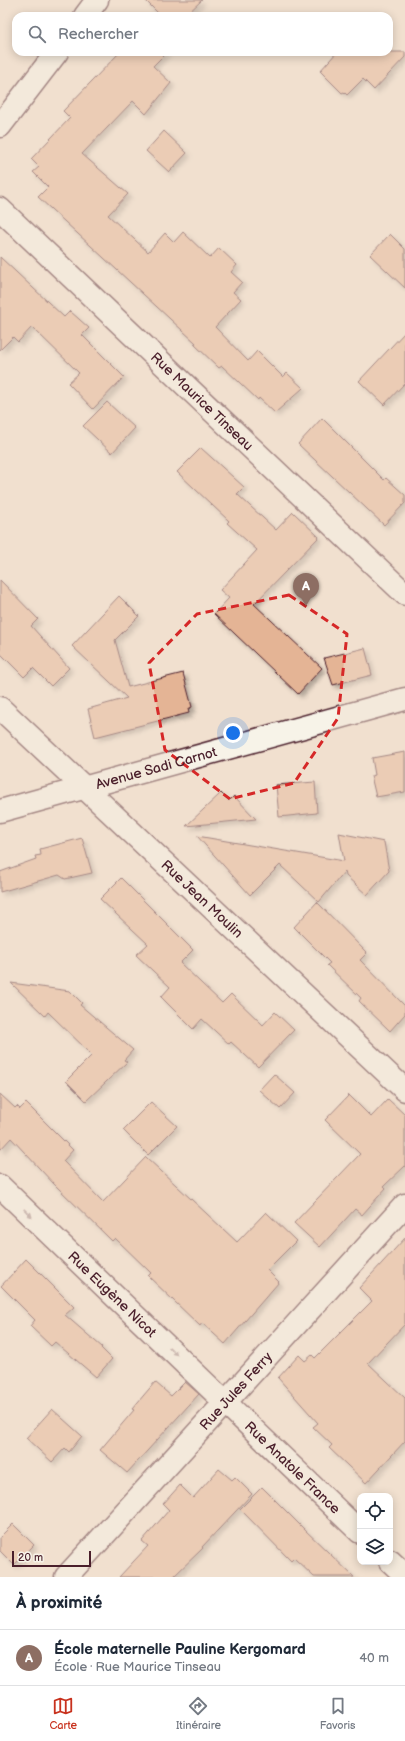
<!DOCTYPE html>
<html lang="fr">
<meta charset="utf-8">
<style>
:root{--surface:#fff;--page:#f6f6f7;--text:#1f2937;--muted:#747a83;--line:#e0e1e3;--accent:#c8321e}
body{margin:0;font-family:"Balsamiq Sans",sans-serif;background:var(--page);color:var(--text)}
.controls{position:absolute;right:12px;bottom:12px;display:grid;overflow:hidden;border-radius:8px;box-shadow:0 2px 10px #0003}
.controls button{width:36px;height:36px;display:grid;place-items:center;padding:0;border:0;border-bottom:1px solid var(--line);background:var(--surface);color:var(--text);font:20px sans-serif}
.scale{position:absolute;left:12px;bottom:10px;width:79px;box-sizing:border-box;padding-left:4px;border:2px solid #4a1f2b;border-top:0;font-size:11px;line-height:14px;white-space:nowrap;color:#4a1f2b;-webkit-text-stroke:3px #f7f3e8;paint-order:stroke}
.you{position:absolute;left:233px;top:733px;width:14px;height:14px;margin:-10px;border:3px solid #fff;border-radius:50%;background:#1a73e8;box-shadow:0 0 0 6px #1a73e833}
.badge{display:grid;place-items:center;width:26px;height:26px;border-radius:50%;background:var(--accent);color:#fff;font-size:13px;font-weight:700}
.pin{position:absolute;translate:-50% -33px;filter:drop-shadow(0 1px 2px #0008)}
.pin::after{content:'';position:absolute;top:21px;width:14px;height:12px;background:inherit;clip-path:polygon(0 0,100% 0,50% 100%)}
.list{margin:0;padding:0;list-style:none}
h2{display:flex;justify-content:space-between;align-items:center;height:52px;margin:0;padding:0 16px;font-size:17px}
h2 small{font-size:13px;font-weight:400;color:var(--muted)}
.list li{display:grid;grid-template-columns:26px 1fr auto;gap:12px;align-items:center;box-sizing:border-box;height:56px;padding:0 16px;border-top:1px solid var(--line)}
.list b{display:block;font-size:15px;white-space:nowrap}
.list p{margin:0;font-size:13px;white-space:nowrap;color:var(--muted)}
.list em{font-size:13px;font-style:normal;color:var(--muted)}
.icon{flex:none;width:22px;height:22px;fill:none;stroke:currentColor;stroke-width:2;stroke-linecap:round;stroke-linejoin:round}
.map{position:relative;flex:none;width:405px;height:1577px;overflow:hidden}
.search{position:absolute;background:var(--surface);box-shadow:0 2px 10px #0003;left:12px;right:12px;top:12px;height:44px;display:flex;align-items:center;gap:10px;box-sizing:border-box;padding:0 14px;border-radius:12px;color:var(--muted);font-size:15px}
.sheet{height:108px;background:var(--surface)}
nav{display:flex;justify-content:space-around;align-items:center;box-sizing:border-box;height:56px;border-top:1px solid var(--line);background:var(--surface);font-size:11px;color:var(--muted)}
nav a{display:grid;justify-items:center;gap:2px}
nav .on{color:var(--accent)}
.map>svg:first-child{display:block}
</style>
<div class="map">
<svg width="405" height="1577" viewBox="0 0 405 1577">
<defs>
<filter id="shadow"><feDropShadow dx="3.5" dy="3.5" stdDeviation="2" flood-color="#0004"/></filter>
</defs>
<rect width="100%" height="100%" fill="#f1e0cf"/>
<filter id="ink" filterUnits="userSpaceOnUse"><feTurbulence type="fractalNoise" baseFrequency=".025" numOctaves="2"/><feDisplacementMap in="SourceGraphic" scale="8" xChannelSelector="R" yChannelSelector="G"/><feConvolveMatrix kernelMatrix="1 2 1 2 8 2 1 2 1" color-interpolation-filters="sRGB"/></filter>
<g filter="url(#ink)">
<g fill="#e4b495" stroke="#4a1f2b" filter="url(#shadow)">
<polygon points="145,0 202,0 185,16 155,16 158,13"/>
<polygon points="120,52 167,52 153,66 171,83 146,114 133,101 82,154 128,194 108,215 148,252 165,233 174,242 183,232 210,258 219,248 237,265 231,272 242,282 233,292 241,299 215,327 248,361 257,351 283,377 287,373 303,388 275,413 259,398 258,400 222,366 219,368 194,344 196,343 38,197 48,187 33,172 39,167 31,159 70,118 63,111"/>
<polygon points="337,52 405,52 405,57 374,90 363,79 347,95 344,92 342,93 320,71"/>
<polygon points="164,131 187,153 169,172 146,151"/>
<polygon points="390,234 405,249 405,288 370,255"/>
<polygon points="0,257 64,317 70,311 89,328 82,335 124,377 93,409 68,383 79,373 32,327 18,342 13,337 0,350"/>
<polygon points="405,332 405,383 384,405 359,381"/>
<polygon points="107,402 135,428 112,453 83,426"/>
<polygon points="322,418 384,480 386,478 405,495 405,503 384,525 298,444"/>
<polygon points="201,448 244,487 237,494 276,530 293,512 319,537 254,604 322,668 298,694 214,614 229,598 220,590 257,550 227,523 229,521 177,472"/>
<polygon points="0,580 38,619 31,626 69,668 51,686 33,668 24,677 0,653"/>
<polygon points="119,596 139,616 115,640 128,687 183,673 192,707 188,709 189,713 95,737 88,709 127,698 72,646"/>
<polygon points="365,648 372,675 333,685 324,658"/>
<polygon points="405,752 405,792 376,797 371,776 375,775 372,758"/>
<polygon points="315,782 317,813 279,817 276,785"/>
<polygon points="221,793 229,801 234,796 256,819 186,826"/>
<polygon points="339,833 384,842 389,871 367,895 346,876 345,871 319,902 280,865 250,895 197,836 344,861"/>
<polygon points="82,838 92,873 65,879 59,875 0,892 0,872 36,859 35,856 41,855 40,849"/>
<polygon points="121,878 193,950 180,963 222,1003 231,994 263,1025 275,1012 294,1030 258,1067 231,1042 229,1044 202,1019 193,1029 161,997 170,987 136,955 148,944 100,899"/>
<polygon points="317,902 367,953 360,960 405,1006 405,1014 390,1031 359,1001 361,998 327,965 330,963 294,927"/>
<polygon points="11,983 70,991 82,1003 80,1005 133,1050 124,1060 127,1062 86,1101 66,1081 92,1055 48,1012 45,1016"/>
<polygon points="274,1074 295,1093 280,1109 259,1090"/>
<polygon points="0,1094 15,1108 17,1106 20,1109 26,1103 73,1150 63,1161 103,1202 146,1157 237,1242 266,1212 296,1241 267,1270 279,1282 225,1344 202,1323 200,1326 148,1276 151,1273 115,1238 112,1241 54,1184 11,1138 0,1150"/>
<polygon points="349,1095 371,1117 388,1099 405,1115 405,1166 384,1186 386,1188 362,1215 355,1209 320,1247 294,1223 360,1154 325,1120"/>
<polygon points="151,1102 177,1126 148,1155 123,1130"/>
<polygon points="405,1238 405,1324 368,1363 405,1398 405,1441 366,1483 329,1448 332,1445 313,1427 318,1423 278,1378 299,1355 305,1361 312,1355 315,1358 372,1301 359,1288"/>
<polygon points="26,1259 74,1307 65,1315 102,1347 101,1348 112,1359 96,1377 55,1342 51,1346 30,1326 35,1320 1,1286"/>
<polygon points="155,1382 171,1396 185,1382 199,1394 127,1473 100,1450 134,1410 132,1409"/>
<polygon points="52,1409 82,1436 69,1452 65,1448 52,1462 26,1438"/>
<polygon points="219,1469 232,1480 235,1477 252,1494 202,1547 203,1548 173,1577 119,1577 148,1546 142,1541 169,1510 163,1504 180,1485 193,1498"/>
<polygon points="262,1487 304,1529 354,1577 314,1577 294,1558 291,1561 240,1509"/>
<polygon points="13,1524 34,1545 14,1565 0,1551 0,1537"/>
</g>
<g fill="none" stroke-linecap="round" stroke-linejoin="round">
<defs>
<g id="minor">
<polyline points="85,16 97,0"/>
<polyline points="0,126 57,52"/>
<path id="s1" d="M0 209 405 594"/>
<path id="s2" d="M0 708 405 1090"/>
<path id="s3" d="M0 811 405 699"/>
<path id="s4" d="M0 1186 360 1532"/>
<polyline points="390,1561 405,1575"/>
<path id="s5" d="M66 1577 405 1205"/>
</g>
</defs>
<use href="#minor" stroke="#4a1f2b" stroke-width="25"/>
<use href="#minor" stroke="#f7f3e8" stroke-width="22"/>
</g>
<defs><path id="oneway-solid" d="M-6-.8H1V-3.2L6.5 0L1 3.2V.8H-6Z"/></defs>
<g fill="#a0898a">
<use href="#oneway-solid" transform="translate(28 1213) rotate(44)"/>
<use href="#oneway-solid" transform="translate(173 1351) rotate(44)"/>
</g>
</g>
<path d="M0 0H405V1577H0ZM289 595 347 634 338 718 294 783 230 799 165 750 149 663 197 614Z" fill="#f1e0cf" fill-opacity=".55" fill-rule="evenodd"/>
<path fill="none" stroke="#d62828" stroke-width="3" stroke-dasharray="8 5" stroke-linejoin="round" d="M289 595 347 634 338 718 294 783 230 799 165 750 149 663 197 614Z"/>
<g text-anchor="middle" stroke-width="3.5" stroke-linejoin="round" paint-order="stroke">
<g font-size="14" fill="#4a1f2b" stroke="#f7f3e8">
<text dy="5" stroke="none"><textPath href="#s1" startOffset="279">Rue Maurice Tinseau</textPath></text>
<text dy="5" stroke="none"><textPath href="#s3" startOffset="162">Avenue Sadi Carnot</textPath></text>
<text dy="5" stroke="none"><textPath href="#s2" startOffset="278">Rue Jean Moulin</textPath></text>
<text dy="5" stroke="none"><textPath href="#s4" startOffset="156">Rue Eugène Nicot</textPath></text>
<text dy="5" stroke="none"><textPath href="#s5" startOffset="252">Rue Jules Ferry</textPath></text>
<text dy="5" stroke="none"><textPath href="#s4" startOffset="406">Rue Anatole France</textPath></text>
</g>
</g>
</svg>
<div class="controls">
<button><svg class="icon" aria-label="locate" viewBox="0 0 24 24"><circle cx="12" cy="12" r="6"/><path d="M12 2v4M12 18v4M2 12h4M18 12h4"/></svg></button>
<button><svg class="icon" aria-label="layers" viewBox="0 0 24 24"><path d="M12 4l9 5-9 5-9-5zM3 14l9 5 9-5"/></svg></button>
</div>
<div class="scale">20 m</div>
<div class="you"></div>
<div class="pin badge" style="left:306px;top:606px;background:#8d6e63">A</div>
<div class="search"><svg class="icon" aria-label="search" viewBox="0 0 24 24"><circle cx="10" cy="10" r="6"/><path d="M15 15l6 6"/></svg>Rechercher</div>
</div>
<section class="sheet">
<h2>À proximité<small></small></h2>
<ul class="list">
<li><span class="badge" style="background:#8d6e63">A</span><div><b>École maternelle Pauline Kergomard</b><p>École · Rue Maurice Tinseau</p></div><em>40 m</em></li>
</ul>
</section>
<nav>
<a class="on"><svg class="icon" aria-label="map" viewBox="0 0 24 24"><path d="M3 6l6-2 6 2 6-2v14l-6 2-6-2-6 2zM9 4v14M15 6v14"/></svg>Carte</a>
<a><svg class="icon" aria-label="directions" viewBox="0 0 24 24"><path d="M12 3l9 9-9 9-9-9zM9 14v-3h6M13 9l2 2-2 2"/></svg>Itinéraire</a>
<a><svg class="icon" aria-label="saved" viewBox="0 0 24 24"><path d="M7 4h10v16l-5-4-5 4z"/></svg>Favoris</a>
</nav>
